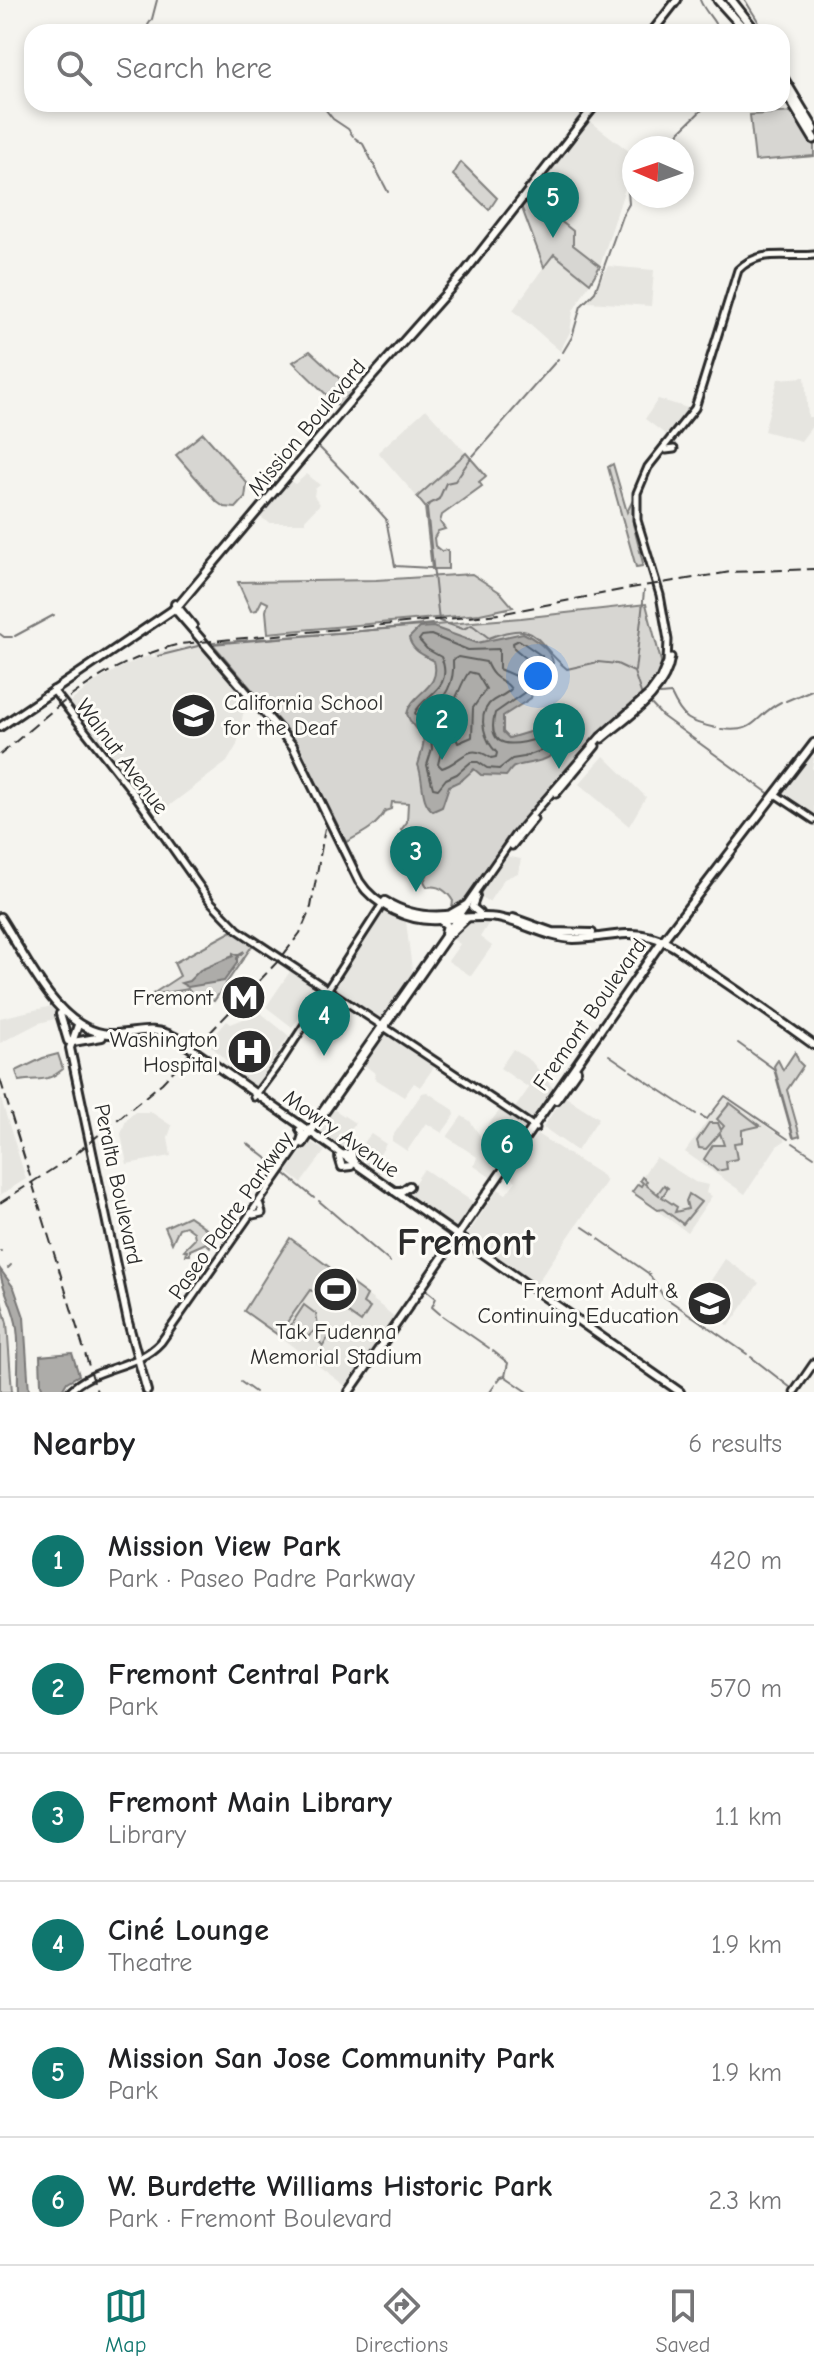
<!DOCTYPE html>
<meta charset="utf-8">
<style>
:root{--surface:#fff;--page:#f6f6f6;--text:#202124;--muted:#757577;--line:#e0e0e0;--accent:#0f766e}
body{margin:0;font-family:"Comic Neue",sans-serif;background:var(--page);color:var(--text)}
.compass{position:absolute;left:622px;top:136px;width:72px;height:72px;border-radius:50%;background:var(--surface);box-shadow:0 4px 12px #0003;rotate:272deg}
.you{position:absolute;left:538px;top:676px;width:28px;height:28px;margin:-20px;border:6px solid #fff;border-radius:50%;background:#1a73e8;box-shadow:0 0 0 12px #1a73e833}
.badge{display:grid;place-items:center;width:52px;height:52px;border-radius:50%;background:var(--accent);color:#fff;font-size:26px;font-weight:700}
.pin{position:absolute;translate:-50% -66px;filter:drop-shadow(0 2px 4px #0008)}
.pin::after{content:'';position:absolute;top:42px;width:28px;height:24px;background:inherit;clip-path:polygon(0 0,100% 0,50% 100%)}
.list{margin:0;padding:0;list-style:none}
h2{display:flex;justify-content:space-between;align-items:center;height:104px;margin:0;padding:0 32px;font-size:34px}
h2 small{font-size:26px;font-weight:400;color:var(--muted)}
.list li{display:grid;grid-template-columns:52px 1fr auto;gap:24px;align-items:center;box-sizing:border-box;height:128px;padding:0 32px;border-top:2px solid var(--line)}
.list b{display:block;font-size:30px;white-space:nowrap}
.list p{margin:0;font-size:26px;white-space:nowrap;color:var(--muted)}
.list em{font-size:26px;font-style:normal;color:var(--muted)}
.icon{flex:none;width:44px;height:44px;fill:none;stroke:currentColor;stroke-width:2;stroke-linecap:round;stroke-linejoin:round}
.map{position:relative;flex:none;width:814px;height:1392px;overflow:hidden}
.search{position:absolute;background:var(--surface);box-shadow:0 4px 12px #0003;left:24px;right:24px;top:24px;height:88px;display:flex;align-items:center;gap:20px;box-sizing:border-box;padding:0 28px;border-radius:24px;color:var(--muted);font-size:30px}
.sheet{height:872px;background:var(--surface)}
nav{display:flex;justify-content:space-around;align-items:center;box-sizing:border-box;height:112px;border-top:2px solid var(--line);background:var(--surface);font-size:22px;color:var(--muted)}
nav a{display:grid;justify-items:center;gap:4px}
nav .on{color:var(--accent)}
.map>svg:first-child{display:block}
</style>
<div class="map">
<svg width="814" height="1392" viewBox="0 0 814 1392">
<rect width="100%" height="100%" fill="#f5f4ef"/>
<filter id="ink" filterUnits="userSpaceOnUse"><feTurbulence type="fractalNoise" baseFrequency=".0125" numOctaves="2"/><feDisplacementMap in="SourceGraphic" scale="16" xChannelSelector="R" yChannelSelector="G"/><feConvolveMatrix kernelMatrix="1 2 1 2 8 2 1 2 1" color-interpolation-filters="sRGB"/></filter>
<g filter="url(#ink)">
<g fill="#e6e5e0">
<polygon points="586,118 634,155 634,173 627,182 600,266 573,245 573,231 554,216 548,195 534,185"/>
<polygon points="553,254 590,283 573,311 570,332 560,351 513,310"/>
<polygon points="608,266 654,270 651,306 588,302"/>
<polygon points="805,377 808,417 814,417 813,425 801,441 764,431 778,379"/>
<polygon points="658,399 691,409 669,437 645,419"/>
<polygon points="426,409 466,453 417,497 378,452"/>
<polygon points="307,474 320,485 315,489 314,496 320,504 305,520 305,523 270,523 260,517 259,513 287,479 295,484"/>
<polygon points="200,643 252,702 243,714 237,745 227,762 157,815 69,703 93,683 123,666 148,656 155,657 155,653"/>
<polygon points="604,756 646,797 629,826 579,784"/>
<polygon points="810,756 814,758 812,768 814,770 814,814 783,792"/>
<polygon points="506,856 521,859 518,873 504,879 489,902 478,896"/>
<polygon points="382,908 403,917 406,921 412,970 416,972 381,1019 332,986"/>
<polygon points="478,920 490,921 480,937 492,946 471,976 448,961 460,944 451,938 458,929 463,923"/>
<polygon points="291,970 320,991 292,1027 266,1007"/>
<polygon points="52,1006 59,1018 39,1023 0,1043 0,1018"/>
<polygon points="249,1013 261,1013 289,1036 254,1088 208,1043 227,1021 231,1024 246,1018"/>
<polygon points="385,1030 424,1057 434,1067 420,1087 414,1083 404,1097 374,1078 376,1074 362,1063"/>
<polygon points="513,1049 531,1061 553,1088 553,1092 534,1119 515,1108 529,1088 500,1068"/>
<polygon points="427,1092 454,1110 455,1115 442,1133 426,1123 407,1151 392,1141 392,1137 422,1093"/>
<polygon points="0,1096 26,1179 0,1195"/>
<polygon points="564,1096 599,1118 577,1151 543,1127"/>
<polygon points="724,1097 786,1140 777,1146 745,1194 685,1152"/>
<polygon points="335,1110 355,1123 346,1136 355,1142 349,1151 344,1153 317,1133 330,1111"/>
<polygon points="500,1110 528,1127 509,1154 492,1143 484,1130"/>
<polygon points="135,1112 151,1112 172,1126 168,1137 171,1156 127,1164 121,1134 126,1120"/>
<polygon points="462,1116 470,1121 489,1149 503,1161 504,1164 493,1179 474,1166 477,1157 447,1137"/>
<polygon points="371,1134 386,1144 379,1156 387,1162 378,1177 355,1160 354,1154"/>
<polygon points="537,1134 603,1176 606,1182 535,1286 466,1237 498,1189 506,1194 516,1181 508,1175"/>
<polygon points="309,1141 325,1151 301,1183 287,1172"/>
<polygon points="656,1157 695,1182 708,1185 706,1193 712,1196 687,1232 631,1192"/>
<polygon points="424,1169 476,1204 457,1230 408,1197 407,1194"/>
<polygon points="725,1259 759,1283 729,1326 696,1303"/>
<polygon points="310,1289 318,1292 343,1311 363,1302 367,1295 396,1318 348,1388 280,1337"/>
</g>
<g fill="#d7d6d2" stroke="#81807e" stroke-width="2">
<polygon points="793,112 814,146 814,156 755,161 750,115"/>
<polygon points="461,162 497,198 489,210 453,175"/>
<polygon points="534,185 548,195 554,216 573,231 573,245 600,266 590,283 554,254 544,267 520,203"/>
<polygon points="310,351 353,391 339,407 293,362"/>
<polygon points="203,433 247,483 245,498 236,508 224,507 217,502 176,455"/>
<polygon points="466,453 486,476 479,482 482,486 442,515 440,522 445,529 438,531 434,538 435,546 441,551 448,550 448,569 432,569 425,507 417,497"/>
<polygon points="613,464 627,512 634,498 633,524 643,563 642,566 636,567 608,467"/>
<polygon points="472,574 501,593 513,607 480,614 268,633 266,611 268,603 262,600 257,610 251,611 238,582 376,580"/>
<path d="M646 604 663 669C649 696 625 709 605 731 555 788 505 844 461 907L451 913 453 901C447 891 438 885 427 887L424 881 437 856 435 854 438 849 416 833 407 840 401 830 407 822 408 803 392 802 391 809 385 811C377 827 361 834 346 842L296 741 212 643 521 618Z"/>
<path d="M234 930 254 943 214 1001 192 994 188 989C175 992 164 992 151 995L180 976 174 963Z"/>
<polygon points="795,1052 799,1062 803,1066 787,1090 800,1136 794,1138 774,1066 778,1060 783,1070"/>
<path d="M58 1054 63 1069C45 1084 40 1077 19 1081L16 1071 43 1058Z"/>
<polygon points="730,1103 760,1126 742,1130 742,1142 734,1143 737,1159 726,1161 727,1169 717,1171 704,1159 713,1145 724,1145 720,1133 706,1149 699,1148 697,1141 709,1123 718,1123 721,1130 724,1126 717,1119"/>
<polygon points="642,1177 647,1181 645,1184 660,1196 658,1193 664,1185 668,1188 662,1197 677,1207 675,1212 688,1209 686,1201 689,1194 701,1202 683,1224 663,1209 658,1210 632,1192 638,1184 641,1186 643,1183 640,1180"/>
<path d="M189 1216C201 1225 216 1231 210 1247L206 1243 190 1250V1255H186L187 1251 184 1250 195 1239 194 1232 186 1226 179 1228 172 1243 165 1227Z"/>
<path d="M290 1238 367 1295 363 1303 370 1308 361 1322C350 1314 319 1293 310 1290L278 1335 244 1311Z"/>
<polygon points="0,1297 7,1323 12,1392 0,1392"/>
<polygon points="304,1305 316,1314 318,1326 331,1333 323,1346 316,1338 316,1329 308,1337 291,1325"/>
</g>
<g fill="#adaca9" stroke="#797877" stroke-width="2">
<path d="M433 627 477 643 523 633C534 638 552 651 553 663L537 675 531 698 503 716V732L509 738 539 729C545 731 557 737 557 745 557 763 524 762 514 767 511 768 509 773 506 776L481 775 474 769 462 780 449 786 442 807 433 811C420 802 424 780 418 765 431 723 418 743 407 714 411 692 442 689 434 661 424 655 412 651 409 638L419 628Z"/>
<polygon points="244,951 237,958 237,963 224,981 188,987 181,983 189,981 200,970 233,956 233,953 237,955"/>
<path d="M0 1269 14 1288 24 1317 29 1392H18C17 1371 20 1349 17 1329 15 1307 0 1287 0 1269Z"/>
<polygon points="72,1353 79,1375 67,1382 61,1392 44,1392 41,1385 40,1356"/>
</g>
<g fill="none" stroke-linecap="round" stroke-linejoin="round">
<g stroke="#5f5f5d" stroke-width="2">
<path d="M431 635 468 650 499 649V669L524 680 527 684 525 692 495 713C485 751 515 746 540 738L547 743 546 749 524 757 512 759 499 769 487 768 478 762H471L457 774 446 779 438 789 433 788 427 765 432 749 431 736 428 728 415 713C422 695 455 690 441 657L427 649 419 640 422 636Z"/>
<polygon points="519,640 542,656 543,662 534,665 514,648 513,643"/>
<path d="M458 657 486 662C495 684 504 677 511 689 505 696 496 697 489 704 477 718 485 741 497 753L496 757 491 758C466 741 463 762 442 768L438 764C445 742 440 730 430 712 445 697 455 684 453 660Z"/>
<path d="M469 672 477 674 486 689 473 708 472 737 458 743 447 714C457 700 461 682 469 672Z"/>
</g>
<g stroke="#797877" stroke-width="2">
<path d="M700 0C705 13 715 19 719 32"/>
<polyline points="745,0 758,21"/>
<polyline points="148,25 152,19 157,0"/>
<polyline points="321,104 333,119 348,129 353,136"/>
<polyline points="355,138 363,144 388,192"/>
<polyline points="673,148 679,132 708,104"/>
<polyline points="563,352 572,337 581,306 595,292 622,216 629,204 628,191 634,180"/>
<polyline points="318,446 359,488"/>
<polyline points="473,456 558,359"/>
<path d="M471 458 455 481 446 483 439 499 428 505 427 509 439 621 463 629 472 625 489 638C540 618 534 643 567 669L598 662 617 664 634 672 642 696"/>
<polyline points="361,491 386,519 395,566 431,568"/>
<polyline points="643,601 644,591"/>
<polyline points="351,632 432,624"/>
<polyline points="0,634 4,637 12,637"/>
<polyline points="15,636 54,615"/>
<polyline points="212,644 348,632"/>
<polyline points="158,656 202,645"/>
<polyline points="635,671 643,602"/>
<path d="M660 695 671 694C683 720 689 722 716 728"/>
<polyline points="786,701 814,689"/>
<polyline points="650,703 662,716 771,795"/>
<polyline points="539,729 554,726 559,722"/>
<path d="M721 729C758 734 753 716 781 702"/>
<polyline points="738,1043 774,1069 793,1137"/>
<polyline points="609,1055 628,1068"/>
<polyline points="631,1071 696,1114"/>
<polyline points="701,1116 707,1119 725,1096 788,1139"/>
<polyline points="247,1143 279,1168"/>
<polyline points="793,1143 814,1157"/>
<polyline points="285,1174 314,1198"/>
<polyline points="319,1201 390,1262"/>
<polyline points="583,1227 595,1235"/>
<polyline points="599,1239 648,1273 656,1284"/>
<polyline points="0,1251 1,1251"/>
<polyline points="8,1268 11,1265"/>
<polyline points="659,1289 663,1296 747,1354"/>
<polyline points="426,1290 436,1298 432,1307 440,1314"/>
<polyline points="443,1316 489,1348"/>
<polyline points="493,1351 508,1363 505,1376 501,1377 498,1381"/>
<polyline points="751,1357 791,1388"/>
<polyline points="506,1377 528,1392"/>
<polyline points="241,1382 255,1392"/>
<polyline points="490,1392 495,1385"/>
</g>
<defs>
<g id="secondary">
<polyline points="666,450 674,449"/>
<polyline points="53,690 133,792 210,901 238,930 536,1128"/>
<path d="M602 739C629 716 666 694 671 657"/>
<polyline points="556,794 596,746"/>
<polyline points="775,794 814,820"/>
<polyline points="512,846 534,819"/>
<polyline points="254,1097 283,1058 384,902"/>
<polyline points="303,1144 462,916"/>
<polyline points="253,1215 262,1213 260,1205"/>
<path d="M69 1392C94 1365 136 1370 161 1342L515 835 600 737 649 694 660 679 667 662 668 640 660 595 637 520V493L648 467 695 408 738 270C760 248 786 258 814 255"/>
<polyline points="794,1392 814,1363"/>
</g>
<g id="primary">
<polyline points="652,32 677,0"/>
<polyline points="175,604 193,626"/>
<path d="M174 608 293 746 359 881C375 906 409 922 438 920 458 919 477 915 498 918 525 923 547 938 574 939 602 939 625 929 652 937 671 942 688 957 704 968 741 993 778 1019 814 1045"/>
<polyline points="0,727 177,607 347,405 465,272 596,104"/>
<polyline points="476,896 472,907 479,913"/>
<path d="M385 901C406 914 430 918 455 914"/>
<polyline points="452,913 466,905"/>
<path d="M0 917C26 956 57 1031 109 1034 134 1035 151 1024 175 1037L680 1392"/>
<polyline points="513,918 552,932 592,933"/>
<polyline points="441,921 447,925 445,933"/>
<polyline points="450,934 467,918"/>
<polyline points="60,1014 68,1041"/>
<polyline points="78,1025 70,1048 128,1322 147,1391"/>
<polyline points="73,1042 102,1037"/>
<polyline points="556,1100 577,1070"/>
<polyline points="300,1130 303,1135 301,1141"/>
<polyline points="342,1155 352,1152 352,1158 355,1163"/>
<polyline points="339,1157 342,1167 351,1166"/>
<polyline points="394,1191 402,1191 409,1186"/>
<polyline points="349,1392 660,944 814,743"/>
</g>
<g id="motorway">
<polyline points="718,0 747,32"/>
<polyline points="731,0 756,32"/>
<polyline points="782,76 814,129"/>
<polyline points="782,86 814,139"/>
</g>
</defs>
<use href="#secondary" stroke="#2b2b2b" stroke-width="11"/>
<use href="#primary" stroke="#2b2b2b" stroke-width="12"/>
<use href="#motorway" stroke="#2b2b2b" stroke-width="13"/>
<use href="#secondary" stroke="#fdfcf7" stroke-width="5"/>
<use href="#primary" stroke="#fdfcf7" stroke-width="6"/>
<use href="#motorway" stroke="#fdfcf7" stroke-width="7"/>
<g stroke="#2b2b2b" stroke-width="2" stroke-dasharray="12 6" stroke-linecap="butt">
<path d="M0 755C60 704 101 664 180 644L500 614 631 588 731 572 814 569"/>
<polyline points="0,1079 97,1392"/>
<polyline points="0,1203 73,1156 162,1083 281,958 300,933 311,907 325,828"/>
</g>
</g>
</g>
<defs>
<symbol id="school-disc" viewBox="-11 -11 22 22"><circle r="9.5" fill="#2b2b2b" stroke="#fdfcf7"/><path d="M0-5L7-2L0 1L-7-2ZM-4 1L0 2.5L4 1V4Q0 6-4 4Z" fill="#fff"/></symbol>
<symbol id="metro-disc" viewBox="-11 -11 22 22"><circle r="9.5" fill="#2b2b2b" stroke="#fdfcf7"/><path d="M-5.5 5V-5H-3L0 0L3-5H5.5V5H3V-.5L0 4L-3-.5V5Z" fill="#fff"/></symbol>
<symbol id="hospital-disc" viewBox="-11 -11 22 22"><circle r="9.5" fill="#2b2b2b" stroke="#fdfcf7"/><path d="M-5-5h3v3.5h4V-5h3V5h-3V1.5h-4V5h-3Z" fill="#fff"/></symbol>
<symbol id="stadium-disc" viewBox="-11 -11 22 22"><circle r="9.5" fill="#2b2b2b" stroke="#fdfcf7"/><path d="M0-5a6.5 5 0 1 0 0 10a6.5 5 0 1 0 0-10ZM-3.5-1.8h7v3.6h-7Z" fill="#fff"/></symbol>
<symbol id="university-disc" viewBox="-11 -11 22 22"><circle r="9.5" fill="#2b2b2b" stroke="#fdfcf7"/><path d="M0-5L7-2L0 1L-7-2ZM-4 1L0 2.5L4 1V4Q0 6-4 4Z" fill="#fff"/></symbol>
</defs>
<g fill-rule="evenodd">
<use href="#school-disc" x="168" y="690" width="51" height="51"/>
<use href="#metro-disc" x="218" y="972" width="51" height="51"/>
<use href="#hospital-disc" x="224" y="1026" width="51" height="51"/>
<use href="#stadium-disc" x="310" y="1264" width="51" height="51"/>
<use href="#university-disc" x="684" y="1278" width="51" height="51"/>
</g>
<g text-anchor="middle" stroke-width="6" stroke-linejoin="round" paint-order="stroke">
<g font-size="22" fill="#2b2b2b" stroke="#fdfcf7">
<text transform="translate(306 427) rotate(-50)" y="8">Mission Boulevard</text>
<text transform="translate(123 756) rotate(53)" y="8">Walnut Avenue</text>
<text transform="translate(589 1014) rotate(-55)" y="8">Fremont Boulevard</text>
<text transform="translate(342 1133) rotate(35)" y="8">Mowry Avenue</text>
<text transform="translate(119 1184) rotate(78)" y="8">Peralta Boulevard</text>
<text transform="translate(230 1215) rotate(-55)" y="8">Paseo Padre Parkway</text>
</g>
<g font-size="22" fill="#2b2b2b" stroke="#fdfcf7" text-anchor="end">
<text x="224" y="710" text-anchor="start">California School<tspan x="224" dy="25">for the Deaf</tspan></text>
<text x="213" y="1005">Fremont</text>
<text x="218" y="1047">Washington<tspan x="218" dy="25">Hospital</tspan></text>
<text x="679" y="1298">Fremont Adult &amp;<tspan x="679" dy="25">Continuing Education</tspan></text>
<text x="336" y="1339" text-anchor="middle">Tak Fudenna<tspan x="336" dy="25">Memorial Stadium</tspan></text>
</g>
<g font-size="38" font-weight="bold" fill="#2b2b2b" stroke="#fdfcf7">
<text x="466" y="1255">Fremont</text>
</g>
</g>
</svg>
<svg class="compass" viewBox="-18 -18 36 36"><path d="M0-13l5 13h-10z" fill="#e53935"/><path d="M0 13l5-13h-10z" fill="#757577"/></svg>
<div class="you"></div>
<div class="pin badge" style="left:559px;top:769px">1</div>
<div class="pin badge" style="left:442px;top:760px">2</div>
<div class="pin badge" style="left:416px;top:892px">3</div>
<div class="pin badge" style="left:324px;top:1056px">4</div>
<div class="pin badge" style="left:553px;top:238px">5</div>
<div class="pin badge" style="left:507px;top:1185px">6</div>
<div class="search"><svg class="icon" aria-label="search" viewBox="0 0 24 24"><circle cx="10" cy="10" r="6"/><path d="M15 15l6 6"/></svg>Search here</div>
</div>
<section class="sheet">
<h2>Nearby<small>6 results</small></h2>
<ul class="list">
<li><span class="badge">1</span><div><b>Mission View Park</b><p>Park · Paseo Padre Parkway</p></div><em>420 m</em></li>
<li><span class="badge">2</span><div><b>Fremont Central Park</b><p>Park</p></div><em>570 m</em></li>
<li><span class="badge">3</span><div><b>Fremont Main Library</b><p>Library</p></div><em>1.1 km</em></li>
<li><span class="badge">4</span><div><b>Ciné Lounge</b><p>Theatre</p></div><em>1.9 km</em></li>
<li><span class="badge">5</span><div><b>Mission San Jose Community Park</b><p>Park</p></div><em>1.9 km</em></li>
<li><span class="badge">6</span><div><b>W. Burdette Williams Historic Park</b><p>Park · Fremont Boulevard</p></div><em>2.3 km</em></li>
</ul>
</section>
<nav>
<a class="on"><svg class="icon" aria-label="map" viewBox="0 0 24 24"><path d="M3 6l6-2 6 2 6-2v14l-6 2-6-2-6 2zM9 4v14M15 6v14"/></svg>Map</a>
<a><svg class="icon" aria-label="directions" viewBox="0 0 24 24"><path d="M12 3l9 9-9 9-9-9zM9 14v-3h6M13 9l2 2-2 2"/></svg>Directions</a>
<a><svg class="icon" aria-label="saved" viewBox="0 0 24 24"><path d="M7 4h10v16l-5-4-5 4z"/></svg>Saved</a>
</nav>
